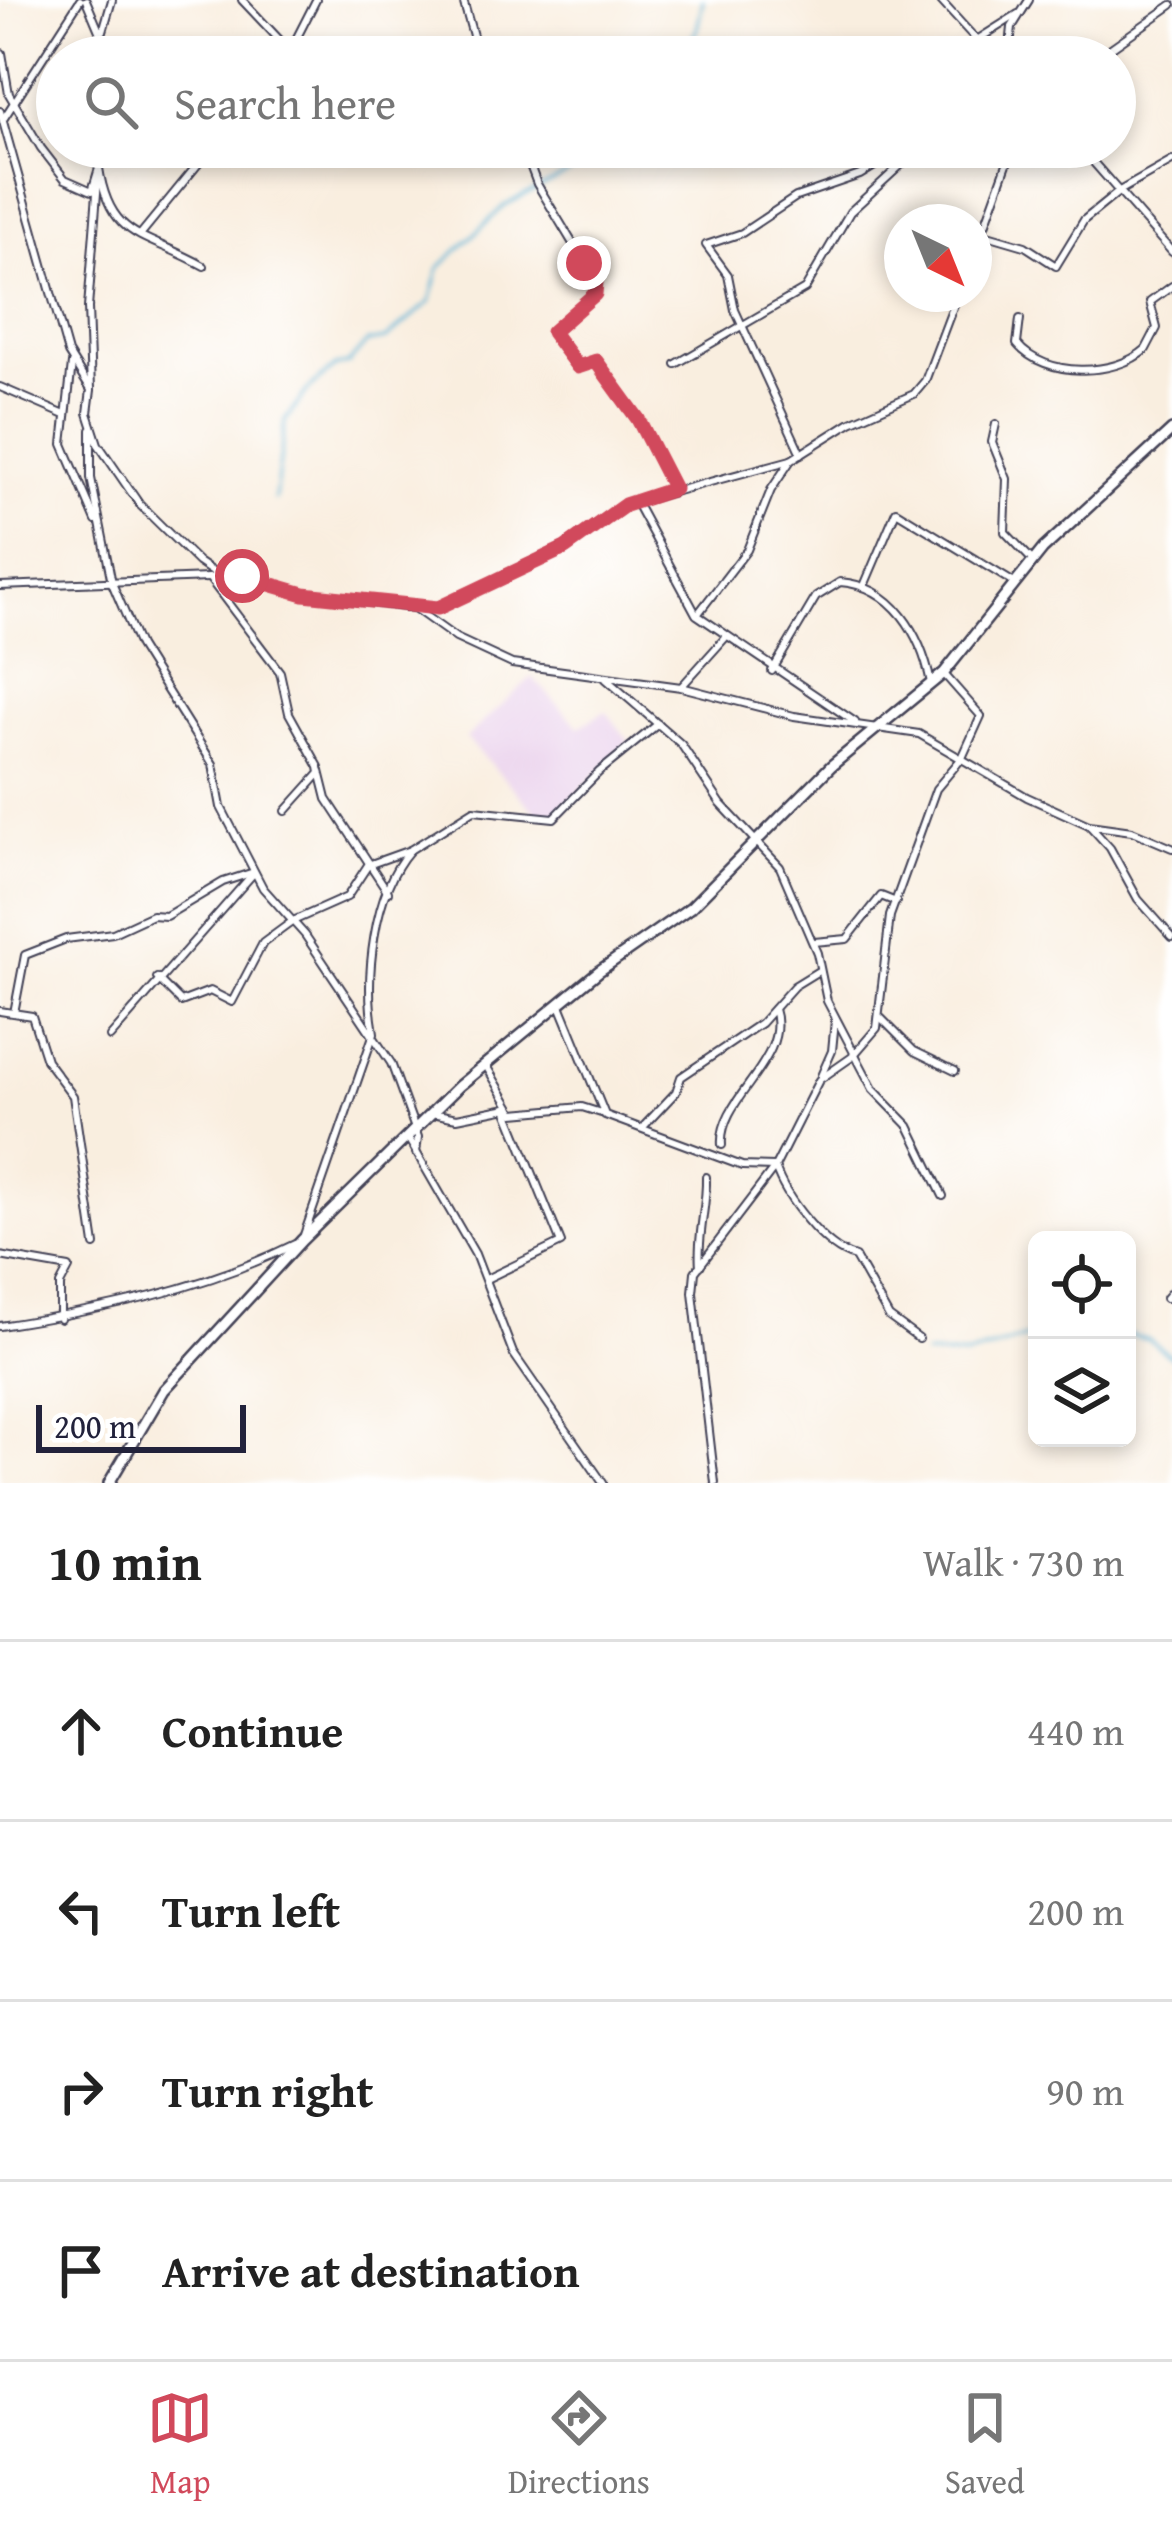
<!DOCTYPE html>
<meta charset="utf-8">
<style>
:root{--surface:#fff;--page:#f2f2f2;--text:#222;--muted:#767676;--line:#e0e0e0;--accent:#d1495b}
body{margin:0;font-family:"Gentium Book Plus",serif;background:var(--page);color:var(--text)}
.controls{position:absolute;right:36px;bottom:36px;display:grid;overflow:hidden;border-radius:18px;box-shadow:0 6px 18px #0003}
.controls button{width:108px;height:108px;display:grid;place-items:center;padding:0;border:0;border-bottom:3px solid var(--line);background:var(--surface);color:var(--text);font:60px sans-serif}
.compass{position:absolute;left:884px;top:204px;width:108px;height:108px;border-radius:50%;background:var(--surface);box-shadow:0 6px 18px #0003;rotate:137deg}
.scale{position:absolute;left:36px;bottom:30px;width:210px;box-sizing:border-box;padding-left:12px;border:6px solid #22223b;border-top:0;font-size:33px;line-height:42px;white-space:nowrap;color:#22223b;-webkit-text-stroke:9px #fff;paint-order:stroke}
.stop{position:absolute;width:36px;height:36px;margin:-27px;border:9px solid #d1495b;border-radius:50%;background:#fff}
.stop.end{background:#d1495b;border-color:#fff;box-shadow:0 3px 12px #0008}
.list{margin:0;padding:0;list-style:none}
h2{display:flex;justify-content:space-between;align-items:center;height:156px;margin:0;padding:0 48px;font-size:51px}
h2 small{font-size:39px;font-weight:400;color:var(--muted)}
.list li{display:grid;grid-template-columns:78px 1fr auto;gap:36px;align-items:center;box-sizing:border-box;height:180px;padding:0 48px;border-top:3px solid var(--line)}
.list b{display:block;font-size:45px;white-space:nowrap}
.list em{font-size:39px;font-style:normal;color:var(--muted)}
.icon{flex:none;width:66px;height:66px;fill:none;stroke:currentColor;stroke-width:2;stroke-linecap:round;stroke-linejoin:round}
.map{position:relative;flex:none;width:1172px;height:1483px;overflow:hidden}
.search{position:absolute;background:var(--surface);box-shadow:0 6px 18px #0003;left:36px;right:36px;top:36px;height:132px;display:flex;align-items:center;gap:30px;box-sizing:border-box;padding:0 42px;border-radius:66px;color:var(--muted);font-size:45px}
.sheet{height:876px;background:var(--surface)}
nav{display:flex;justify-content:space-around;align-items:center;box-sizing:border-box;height:168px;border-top:3px solid var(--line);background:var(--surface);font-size:33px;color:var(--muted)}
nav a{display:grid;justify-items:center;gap:6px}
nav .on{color:var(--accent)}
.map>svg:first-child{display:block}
</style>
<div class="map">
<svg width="1172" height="1483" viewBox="0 0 1172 1483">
<rect width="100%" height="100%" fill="#fff"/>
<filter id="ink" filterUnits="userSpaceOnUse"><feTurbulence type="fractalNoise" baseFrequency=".00833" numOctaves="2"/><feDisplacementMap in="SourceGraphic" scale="24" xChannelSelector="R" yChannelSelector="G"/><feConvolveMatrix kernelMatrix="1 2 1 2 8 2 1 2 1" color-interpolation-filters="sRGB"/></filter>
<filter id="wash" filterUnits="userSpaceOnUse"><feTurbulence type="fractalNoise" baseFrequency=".004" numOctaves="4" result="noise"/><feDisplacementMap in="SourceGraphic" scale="48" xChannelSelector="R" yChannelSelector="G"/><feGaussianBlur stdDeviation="2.7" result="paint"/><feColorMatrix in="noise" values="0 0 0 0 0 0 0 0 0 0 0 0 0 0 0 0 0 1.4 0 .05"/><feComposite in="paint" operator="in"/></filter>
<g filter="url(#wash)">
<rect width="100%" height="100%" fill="#f9eedf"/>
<polygon fill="#ead1ec" points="532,677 579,727 606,711 629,741 557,813 539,816 466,738"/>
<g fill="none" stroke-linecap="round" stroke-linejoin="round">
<g stroke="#59b3d6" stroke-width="3">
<polyline points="682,57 697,29 703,0"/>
<polyline points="275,499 285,421 309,389 336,366 348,364 367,342 386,339 430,302 439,268 505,205 569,173 603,147"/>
<polyline points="1127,1334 1149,1340 1172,1357"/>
<polyline points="925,1355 967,1356 1037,1335"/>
</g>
</g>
</g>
<g filter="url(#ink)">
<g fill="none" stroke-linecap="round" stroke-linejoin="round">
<defs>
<g id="minor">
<polyline points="86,0 110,57"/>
<polyline points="242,0 290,51 286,57"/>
<polyline points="463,0 479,57"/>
<polyline points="940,0 992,57"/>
<polyline points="103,31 112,0"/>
<polyline points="290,51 316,0"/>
<path d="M2 53 9 94 41 148 65 179 92 191 99 168C110 241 146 233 204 266"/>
<polyline points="950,57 1018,14"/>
<polyline points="1009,57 1012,27 1029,0"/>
<polyline points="1098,57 1172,5"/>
<polyline points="0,111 68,353 91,390 88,413 98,444 140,505 198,562 220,577 242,576 304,594 414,608 456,638 512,664 681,687 794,716 919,734 1027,797 1089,825 1110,848 1138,899 1172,937"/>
<polyline points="4,118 80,0"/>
<polyline points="523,147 537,184 596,282 594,294 552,332 577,367 596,361 638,419 674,489"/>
<polyline points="1080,147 1172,252"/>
<polyline points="99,167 102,147"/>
<polyline points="984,234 1025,246 1056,266 1084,220 1121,190 1172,161"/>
<polyline points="140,235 212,147"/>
<polyline points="974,256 1013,147"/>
<path d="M1020 319 1017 344C1045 378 1115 377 1146 349L1157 328 1150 302 1172 286"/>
<polyline points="72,364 63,444 96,521"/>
<polyline points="676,364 805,289 850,212 902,164 903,150"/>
<polyline points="0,387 65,415"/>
<polyline points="91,389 88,308 98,180"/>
<polyline points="996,424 992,442 1007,479 1005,532 1034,562"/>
<polyline points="91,430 91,478 112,583 139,646 213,764 221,807 263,888 305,935 391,1063 418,1137 416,1153"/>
<polyline points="801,454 735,310 728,275 706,245 742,233 796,197 860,175 906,147"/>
<polyline points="791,460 771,490 747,550 697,615 855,722"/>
<polyline points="635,501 696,614"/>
<polyline points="219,577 209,578 280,672 289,713 319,767 320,773 286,811"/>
<polyline points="0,586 209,578"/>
<polyline points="864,586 896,511 1016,584"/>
<polyline points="418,608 438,608 565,547 625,505 791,460 851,422 914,394 925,381 958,294"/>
<path d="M772 671 816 597 840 582C894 586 921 635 931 683"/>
<polyline points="606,679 681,744 721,804 780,867 817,953 827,1001 873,1089 909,1126 943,1196"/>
<polyline points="681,687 725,638"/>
<polyline points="320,771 327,799 388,892"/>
<polyline points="1089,825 1132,831 1172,848"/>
<polyline points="814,942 847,939 881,896 896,902"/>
<polyline points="157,978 181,1002 210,991 232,1002 263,943 293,921 347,897 368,865 410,850 474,810 554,818 599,772 658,724"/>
<path d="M560 1005 605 1115 742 1166 775 1167C785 1197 824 1249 855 1257L889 1317 919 1339"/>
<polyline points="0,1011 32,1016 46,1060 73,1096 95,1245"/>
<polyline points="14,1013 25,955 66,939 113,933 152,915 166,916 223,882 254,872"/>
<polyline points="881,1018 914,1051 955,1071"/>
<polyline points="110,1037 252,875"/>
<polyline points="485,1064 514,1113 582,1107 601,1113"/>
<polyline points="821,1076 832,1051 835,1020"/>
<polyline points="432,1113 457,1118 507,1108"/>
<polyline points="644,1126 676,1092 681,1077 761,1023 794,986 820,970"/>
<polyline points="408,1138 475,1254 513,1353 603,1483"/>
<path d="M722 1145C718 1098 791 1060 774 1009"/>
<path d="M304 1235 374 1033C364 978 373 892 410 850"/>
<polyline points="0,1256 69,1268 60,1285 60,1319"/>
<path d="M700 1266C697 1235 707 1207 706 1177"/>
<polyline points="486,1279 561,1243 506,1108"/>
<polyline points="1166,1298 1172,1291"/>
<path d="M0 1326C102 1310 202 1290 295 1244"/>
<polyline points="715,1483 693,1292 695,1272 775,1167 819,1080 852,1057 877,1028 890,916 936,789 962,758 981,716 944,674"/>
</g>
<polyline id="tertiary" points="109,1483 164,1390 302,1240 459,1086 599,971 691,907 831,766 944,673 1043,549 1172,430"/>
</defs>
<use href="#minor" stroke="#424154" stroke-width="10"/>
<use href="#tertiary" stroke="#424154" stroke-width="14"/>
<use href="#minor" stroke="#fff" stroke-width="6"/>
<use href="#tertiary" stroke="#fff" stroke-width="9"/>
</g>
</g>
<g fill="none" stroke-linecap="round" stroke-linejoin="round" filter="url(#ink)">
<polyline stroke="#d1495b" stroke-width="15" points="242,576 304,594 438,608 565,548 625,505 674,489 638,419 596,361 578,367 552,332 595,294 596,282 584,263"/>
</g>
</svg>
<div class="controls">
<button><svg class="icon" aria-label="locate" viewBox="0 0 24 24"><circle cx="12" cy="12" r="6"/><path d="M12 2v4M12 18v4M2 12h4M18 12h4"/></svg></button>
<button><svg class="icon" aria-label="layers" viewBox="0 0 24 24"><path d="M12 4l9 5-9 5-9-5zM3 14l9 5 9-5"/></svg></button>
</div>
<svg class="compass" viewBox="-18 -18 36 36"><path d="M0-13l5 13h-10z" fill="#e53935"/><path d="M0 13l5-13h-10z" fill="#767676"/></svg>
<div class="scale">200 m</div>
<div class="stop" style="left:242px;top:576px"></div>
<div class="stop end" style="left:584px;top:263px"></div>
<div class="search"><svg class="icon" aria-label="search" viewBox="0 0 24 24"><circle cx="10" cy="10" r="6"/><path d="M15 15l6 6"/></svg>Search here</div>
</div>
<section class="sheet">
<h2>10 min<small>Walk · 730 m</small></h2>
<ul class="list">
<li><svg class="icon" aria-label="ahead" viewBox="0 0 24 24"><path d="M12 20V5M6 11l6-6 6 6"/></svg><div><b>Continue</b></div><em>440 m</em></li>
<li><svg class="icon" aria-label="left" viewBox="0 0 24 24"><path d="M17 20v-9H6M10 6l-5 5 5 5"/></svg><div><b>Turn left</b></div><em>200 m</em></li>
<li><svg class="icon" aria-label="right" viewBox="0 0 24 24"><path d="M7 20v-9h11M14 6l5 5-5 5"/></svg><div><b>Turn right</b></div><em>90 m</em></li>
<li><svg class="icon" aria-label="arrive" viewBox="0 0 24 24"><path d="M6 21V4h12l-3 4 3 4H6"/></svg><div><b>Arrive at destination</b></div></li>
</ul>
</section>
<nav>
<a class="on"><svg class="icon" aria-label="map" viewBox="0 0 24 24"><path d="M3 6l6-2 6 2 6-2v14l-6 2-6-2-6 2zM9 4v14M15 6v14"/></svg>Map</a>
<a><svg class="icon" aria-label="directions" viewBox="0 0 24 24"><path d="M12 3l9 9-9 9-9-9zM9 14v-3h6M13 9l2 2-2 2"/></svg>Directions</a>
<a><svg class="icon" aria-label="saved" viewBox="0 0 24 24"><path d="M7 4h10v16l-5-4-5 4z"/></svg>Saved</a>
</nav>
